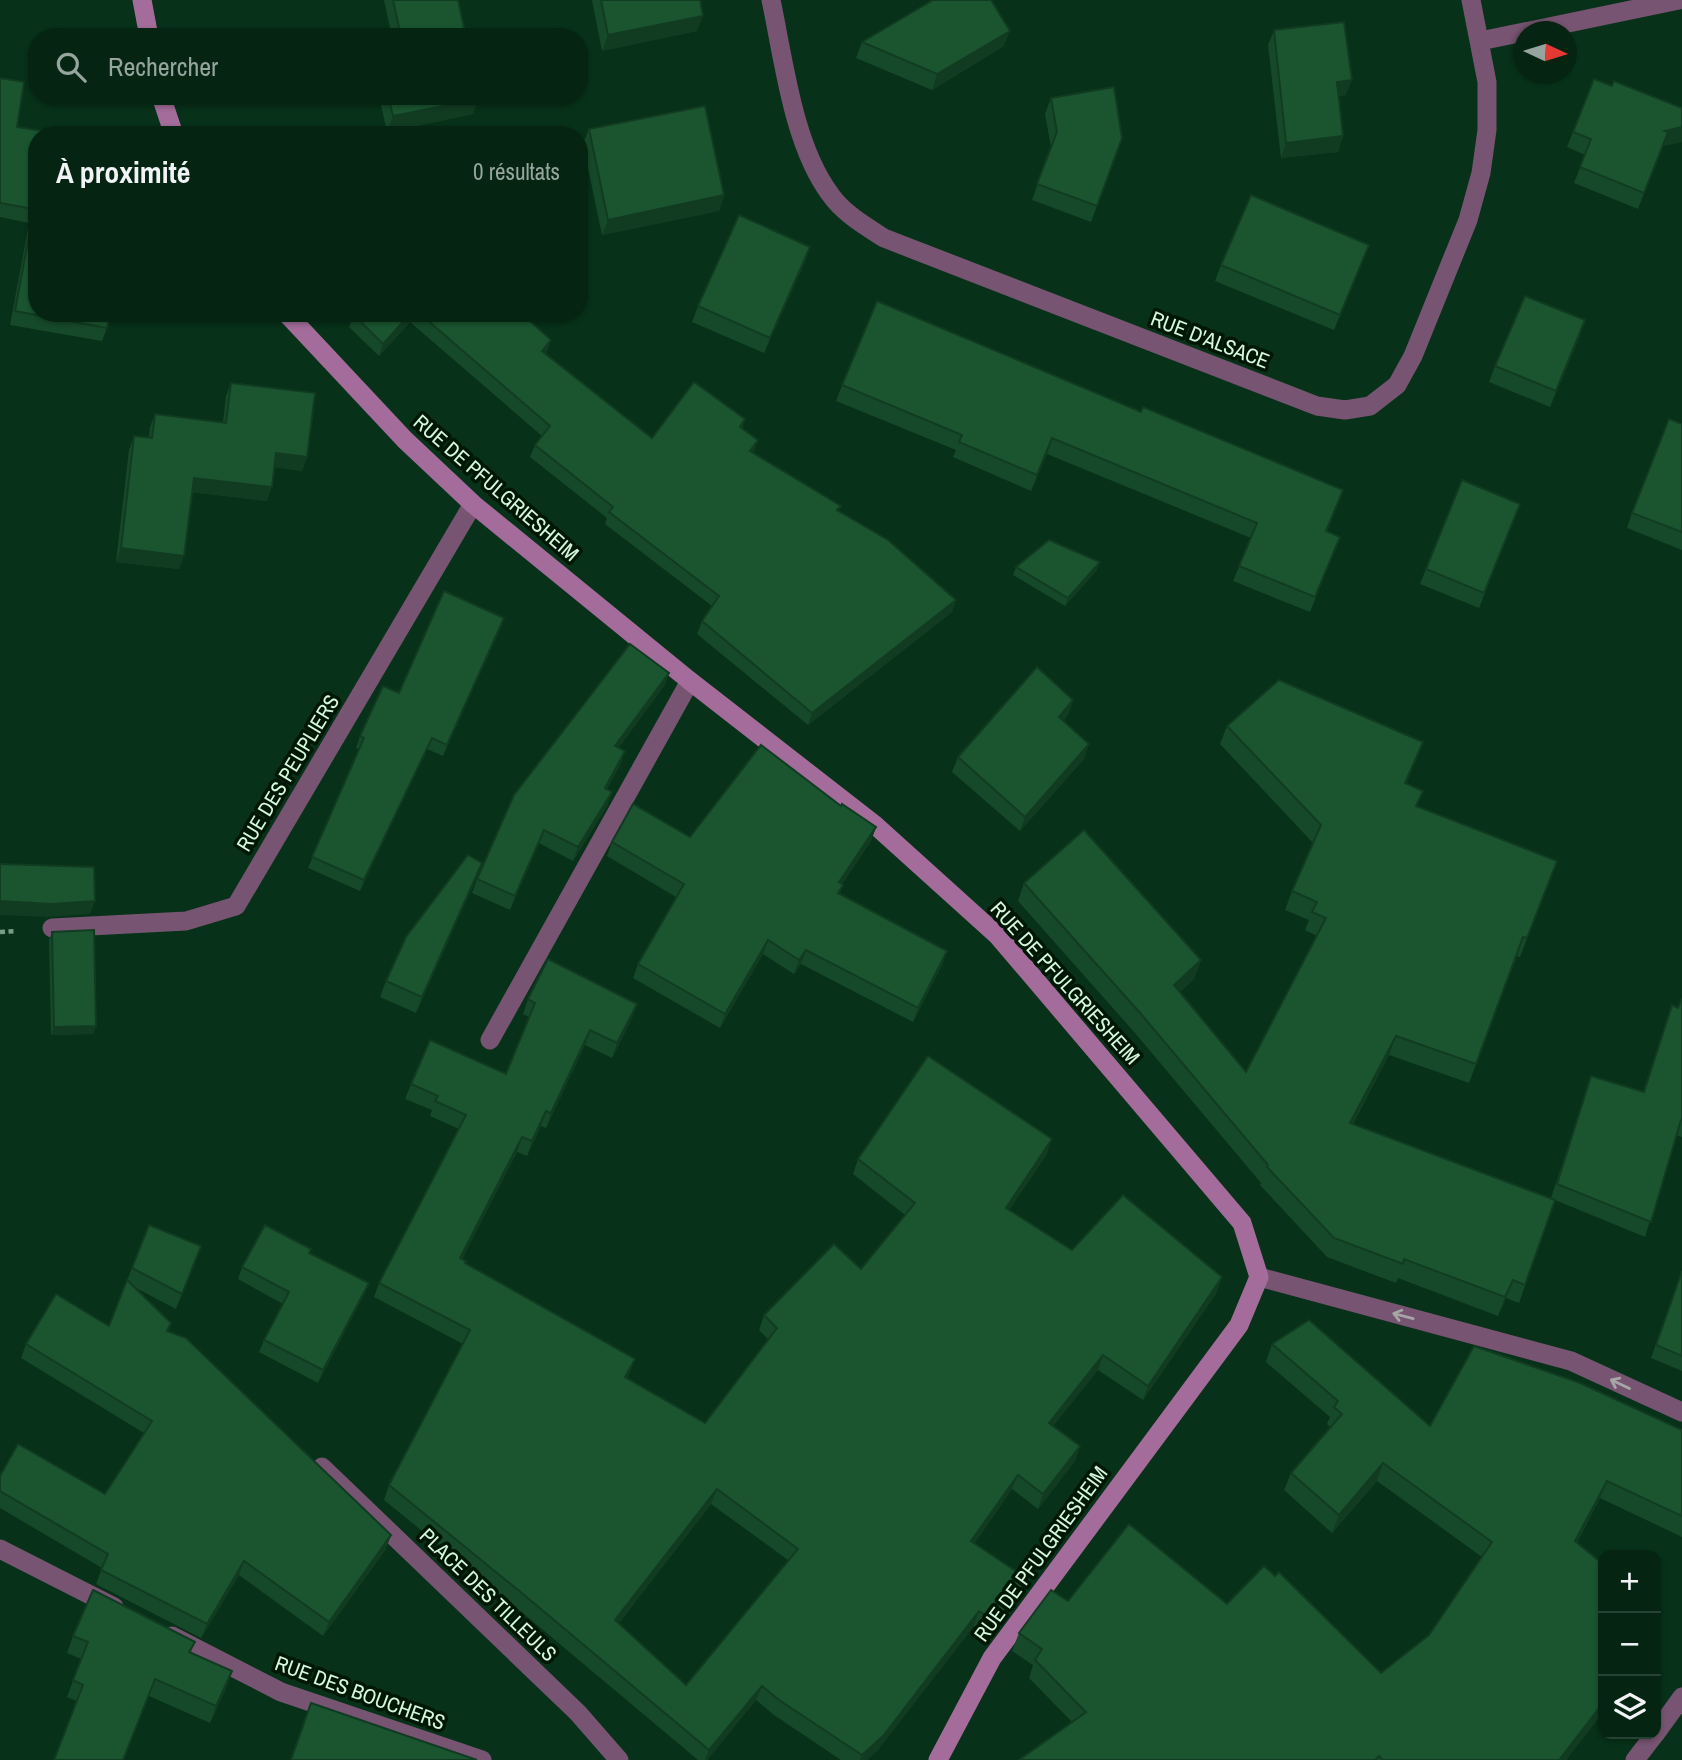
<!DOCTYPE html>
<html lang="fr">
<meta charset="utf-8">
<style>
:root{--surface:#052512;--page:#0e2d1b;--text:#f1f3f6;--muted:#97a59f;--line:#264232}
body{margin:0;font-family:"Archivo Narrow",sans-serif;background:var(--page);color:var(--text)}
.controls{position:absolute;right:21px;bottom:21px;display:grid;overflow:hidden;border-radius:14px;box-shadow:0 2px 5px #0004}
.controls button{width:63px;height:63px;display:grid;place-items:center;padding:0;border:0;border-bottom:2px solid var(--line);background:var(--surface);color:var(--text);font:35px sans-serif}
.compass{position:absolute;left:1514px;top:21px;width:63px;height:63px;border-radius:50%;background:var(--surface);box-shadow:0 2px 5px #0004;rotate:94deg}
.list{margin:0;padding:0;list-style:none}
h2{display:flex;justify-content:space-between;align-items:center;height:91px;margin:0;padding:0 28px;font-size:30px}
h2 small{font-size:23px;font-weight:400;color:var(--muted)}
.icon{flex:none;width:38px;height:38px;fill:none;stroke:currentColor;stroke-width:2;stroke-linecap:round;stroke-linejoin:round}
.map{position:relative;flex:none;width:1682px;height:1760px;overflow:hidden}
.search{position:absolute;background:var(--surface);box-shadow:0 2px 5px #0004;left:28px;top:28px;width:560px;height:77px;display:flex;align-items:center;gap:18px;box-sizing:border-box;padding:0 24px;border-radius:28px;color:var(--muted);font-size:26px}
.panel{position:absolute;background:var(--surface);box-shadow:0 2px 5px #0004;left:28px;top:126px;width:560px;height:196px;border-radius:28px}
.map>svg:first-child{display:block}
</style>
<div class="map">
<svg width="1682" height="1760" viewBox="0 0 1682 1760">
<rect width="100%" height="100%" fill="#073118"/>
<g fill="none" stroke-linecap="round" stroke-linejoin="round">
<polyline stroke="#779e84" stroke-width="4.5" stroke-dasharray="5 3.5" stroke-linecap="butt" points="0,932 17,931"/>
<g stroke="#775471" stroke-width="19">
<path d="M771 0C784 61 793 144 830 194 843 213 865 226 884 238L1317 406 1345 410 1370 406 1397 385 1413 356 1468 220 1481 173 1487 130V82L1471 0"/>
<polyline points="1525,32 1679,0"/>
<polyline points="1480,41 1524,32"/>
<polyline points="52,928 186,921 236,906 473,504"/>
<polyline points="490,1040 690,681"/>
<polyline points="1259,1277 1571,1361 1682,1412"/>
<polyline points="322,1467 578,1713 619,1760"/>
<polyline points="0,1549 114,1607"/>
<polyline points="172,1636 281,1692 482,1760"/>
<polyline points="1656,1733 1682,1697"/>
<polyline points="1635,1760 1655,1734"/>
</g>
<g stroke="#a36c9a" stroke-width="19">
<polyline points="142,0 149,37"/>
<polyline points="161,96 174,135"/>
<polyline points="286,313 405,440 473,504 690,681 875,825 998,936 1242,1223 1259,1277 1239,1325 992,1658 938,1760"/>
</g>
</g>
<g fill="#164929" fill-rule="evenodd">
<polygon points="384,0 458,0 466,37 392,37"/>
<polygon points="592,0 700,0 697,31 602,51"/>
<polygon points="1274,30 1346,95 1338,96 1343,136 1338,152 1281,158 1268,45"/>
<polygon points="862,42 1004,46 932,90 856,58"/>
<polygon points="0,78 17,127 107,328 102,341 10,325 29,223 0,217"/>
<polygon points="1612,86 1682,108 1682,142 1663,146 1638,209 1574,183 1585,155 1567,147 1582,108"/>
<polygon points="379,96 478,96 473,114 387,132"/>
<polygon points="1051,98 1122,138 1091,222 1032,200 1051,147 1045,114"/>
<polygon points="589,129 724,195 719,211 602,235 583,144"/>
<polygon points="1369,245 1334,330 1215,281 1221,265"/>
<polygon points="805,262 764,353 692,322 698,306"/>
<polygon points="342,313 521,313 547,352 546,354 652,438 745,419 742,428 753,453 839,511 956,600 952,612 808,725 697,634 702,621 712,606 605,524 607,518 530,457 535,445 542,436 410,322 379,356 349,327 351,323"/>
<polygon points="1580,336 1550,407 1489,382 1495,366"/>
<polygon points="231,383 307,457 302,471 275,467 267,501 192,492 179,569 116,562 129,450 134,436 149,437 150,427 155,414 223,422 226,396"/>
<polygon points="842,385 1141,412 1343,490 1327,532 1340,537 1310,612 1233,581 1251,538 1047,454 1031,491 953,457 956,450 836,401"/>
<polygon points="1682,424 1682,550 1627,528 1632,513"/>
<polygon points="1520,504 1479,608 1420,584 1426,569"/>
<polygon points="1016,567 1097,570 1065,606 1013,575"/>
<polygon points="504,618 443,756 427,749 360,891 308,868 359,749 356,748 360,736 399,693"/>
<polygon points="669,673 664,686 618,748 625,751 620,765 607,789 612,792 607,806 573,861 539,843 510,910 472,893 477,879"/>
<polygon points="1073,700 1068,715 1063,721 1084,759 1020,831 952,772 958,757"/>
<polygon points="1227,726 1423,742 1406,784 1417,807 1557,861 1520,957 1517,956 1469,1083 1389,1055 1353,1124 1551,1198 1591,1076 1643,1092 1672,1005 1678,1008 1682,998 1682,1137 1676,1135 1645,1237 1555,1200 1519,1303 1506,1298 1498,1316 1398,1278 1396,1283 1327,1257 1260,1185 1261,1183 1135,1033 1018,901 1024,883 1201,960 1194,979 1180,992 1246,1072 1317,936 1305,930 1309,920 1285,910 1292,891 1313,843 1220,744"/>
<polygon points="841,806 876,827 871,841 842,884 840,894 947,951 942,965 913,1022 801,964 794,974 763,954 720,1028 633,978 638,964 676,897 607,856 612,842 690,837"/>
<polygon points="482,863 476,879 416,1013 380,997 386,981"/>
<polygon points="52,932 96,1026 93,1034 51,1035 49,940"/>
<path d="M528 999 637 1004 632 1018 612 1058 585 1045 546 1128 541 1126 527 1156 517 1152 462 1259 465 1263 635 1359 627 1379 705 1423 769 1340 759 1330 764 1315 861 1269 905 1215 853 1174 858 1159 1047 1154 1009 1210 1072 1250 1217 1292 1143 1400 1098 1370 1053 1426 1080 1446 1075 1461 1038 1509 1012 1489 974 1544 1024 1594 992 1638 974 1626 877 1751 867 1760H841L774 1715 756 1700 707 1760H698L518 1609 384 1500 389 1485 463 1344 374 1297 379 1283 459 1129 430 1116 432 1110 405 1099 411 1084 506 1074 529 1017 523 1014ZM711 1504 788 1560 686 1685 619 1623Z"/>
<polygon points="149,1225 195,1261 176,1309 134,1287 168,1331 386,1549 323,1636 239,1575 201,1638 96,1584 102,1568 0,1508 0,1476 105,1494 144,1433 21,1358 26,1344 109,1326"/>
<polygon points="309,1253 369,1283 364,1295 318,1383 259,1352 264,1340 283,1304 238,1279 242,1267"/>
<polygon points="1682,1271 1682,1371 1651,1358"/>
<polygon points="1272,1344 1430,1426 1682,1430 1682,1537 1600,1498 1577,1543 1603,1712 1566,1760 1019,1760 1072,1722 1029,1678 1033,1665 1012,1651 1019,1633 1068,1601 1227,1604 1275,1576 1381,1673 1429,1635 1482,1557 1377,1481 1332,1533 1284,1490 1291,1473 1330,1427 1327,1424 1330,1417 1266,1362"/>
<polygon points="73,1636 195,1642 191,1652 232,1671 226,1688 210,1723 149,1696 77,1701 67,1697 81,1659 67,1653"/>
</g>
<g fill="#123c22">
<polygon points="703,16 697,31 602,51 608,35"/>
<polygon points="1010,31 1004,46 932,90 937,74"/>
<polygon points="1352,80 1346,95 1331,97 1337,82"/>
<polygon points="479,99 473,114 387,132 393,116"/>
<polygon points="1682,127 1682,142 1663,146 1638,209 1665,131"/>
<polygon points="1343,136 1338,152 1281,158 1286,143"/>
<polygon points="724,195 719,211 602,235 608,220"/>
<polygon points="810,247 805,262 764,353 770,338"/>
<polygon points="411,313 413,313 410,322 379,356 383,344"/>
<polygon points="1585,320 1580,336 1550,407 1556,391"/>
<polygon points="551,340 547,352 538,363 542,351"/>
<polygon points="1052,438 1047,454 1031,491 1037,475"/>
<polygon points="758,440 754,452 746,463 750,451"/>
<polygon points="276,453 307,457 302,471 271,467"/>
<polygon points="194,478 272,487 267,501 189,492"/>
<polygon points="121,548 184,556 179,569 116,562"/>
<polygon points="1100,562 1097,570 1065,606 1068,598"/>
<polygon points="956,600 952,612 808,725 812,713"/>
<polygon points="504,618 500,630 443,756 447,745"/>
<polygon points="669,673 664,686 610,760 615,746"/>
<polygon points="1073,700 1068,715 1053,732 1059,717"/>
<polygon points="432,738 427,749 360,891 364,880"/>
<polygon points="1423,742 1416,761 1398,802 1405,783"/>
<polygon points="1089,744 1084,759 1020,831 1025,817"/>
<polygon points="625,751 620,765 600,801 605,788"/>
<polygon points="612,792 607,806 573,861 578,847"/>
<polygon points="876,827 871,841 834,896 839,882"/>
<polygon points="544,830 539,843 510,910 515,896"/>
<polygon points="482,863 476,879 416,1013 422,997"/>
<polygon points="0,901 95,901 90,914 47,917 0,915"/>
<polygon points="768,940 763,954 720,1028 725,1014"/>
<polygon points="806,950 801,964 794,974 799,960"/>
<polygon points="947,951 942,965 913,1022 918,1008"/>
<polygon points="1201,960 1194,979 1167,1004 1174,985"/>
<polygon points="637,1004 632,1018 612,1058 617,1043"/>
<polygon points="96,1026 93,1034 51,1035 54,1027"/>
<polygon points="590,1030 585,1045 546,1128 551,1113"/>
<polygon points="1396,1036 1389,1055 1343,1141 1350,1123"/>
<polygon points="546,1111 541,1126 527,1156 532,1141"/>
<polygon points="522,1137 517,1152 455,1273 460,1258"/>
<polygon points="1052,1139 1047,1154 1000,1223 1006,1208"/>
<polygon points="1222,1277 1217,1292 1143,1400 1148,1386"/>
<polygon points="1513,1280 1506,1298 1498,1316 1505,1297"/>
<polygon points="369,1283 364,1295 318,1383 323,1370"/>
<polygon points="1103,1355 1098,1370 1044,1437 1049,1423"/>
<polygon points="635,1359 630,1373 619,1392 625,1377"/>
<polygon points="1080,1446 1075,1461 1038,1509 1043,1494"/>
<polygon points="1383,1463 1377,1481 1332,1533 1339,1515"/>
<polygon points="1018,1475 1012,1489 966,1556 971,1541"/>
<polygon points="1607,1481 1600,1498 1568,1559 1575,1541"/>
<polygon points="717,1489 711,1504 610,1634 615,1620"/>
<polygon points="391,1535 386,1549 323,1636 329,1622"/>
<polygon points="244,1561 239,1575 201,1638 207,1624"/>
<polygon points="1029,1580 1024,1594 992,1638 997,1623"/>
<polygon points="979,1611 974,1626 877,1751 867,1760 860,1760 862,1755"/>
<polygon points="232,1671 226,1688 210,1723 216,1706"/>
<polygon points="762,1686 756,1700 707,1760 705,1760 709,1750"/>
<polygon points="1603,1703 1603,1712 1566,1760 1559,1760"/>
</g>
<g fill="#1a5530" stroke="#123c22" stroke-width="2" fill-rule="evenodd">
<polygon points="393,0 458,0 466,37 401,37"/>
<polygon points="601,0 700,0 703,16 608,35"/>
<polygon points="933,0 991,0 1010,31 937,74 862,42"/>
<polygon points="1344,22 1352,80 1337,82 1343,136 1286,143 1274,30"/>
<polygon points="0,78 24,82 17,127 67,135 37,135 37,313 110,313 107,328 15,311 34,209 0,203"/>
<polygon points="1594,79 1612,86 1614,81 1682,108 1682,127 1665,131 1668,132 1644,193 1580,167 1591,139 1573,132"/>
<polygon points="1114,87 1122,138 1097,206 1037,184 1057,132 1051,98"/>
<polygon points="388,96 478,96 479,99 393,116"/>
<polygon points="705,106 724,195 608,220 589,129"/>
<polygon points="311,127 318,135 303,135"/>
<polygon points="1251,195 1369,245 1340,315 1221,265"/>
<polygon points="739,215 810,247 770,338 698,306"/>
<polygon points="1525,296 1585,320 1556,391 1495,366"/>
<polygon points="877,301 1141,412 1143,407 1343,490 1326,531 1340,537 1315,597 1239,566 1257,523 1052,438 1037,475 959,442 962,435 842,385"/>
<polygon points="355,313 411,313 383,344 354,315"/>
<polygon points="419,313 521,313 551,340 542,351 652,438 694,382 745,419 740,427 758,440 750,451 841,506 837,510 888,540 956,600 812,713 702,621 719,596 609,512 613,507 535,445 550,426"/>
<polygon points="231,383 315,393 307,457 276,453 272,487 194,478 184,556 121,548 134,436 152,438 155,414 226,423"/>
<polygon points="1669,419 1682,424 1682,532 1632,513"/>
<polygon points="1462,480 1520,504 1484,593 1426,569"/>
<polygon points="1049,540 1100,562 1068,598 1016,567"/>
<polygon points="444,591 504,618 447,745 432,738 364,880 312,857 364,738 360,736 383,686 399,693"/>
<polygon points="630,644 669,673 615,746 625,751 605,788 612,792 578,847 544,830 515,896 477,879 514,795"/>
<polygon points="1037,667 1073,700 1059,717 1089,744 1025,817 958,757"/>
<polygon points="1279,680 1423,742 1405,783 1423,791 1416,806 1557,861 1527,938 1523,937 1476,1064 1396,1036 1350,1123 1555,1200 1525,1285 1513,1280 1505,1297 1404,1259 1403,1264 1334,1238 1267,1167 1268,1165 1141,1014 1024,883 1084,830 1201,960 1174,985 1246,1072 1326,918 1312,912 1317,902 1292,891 1321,825 1227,726"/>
<polygon points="761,745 841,806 842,804 876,827 839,882 843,885 838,893 947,951 918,1008 806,950 799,960 768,940 725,1014 638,964 684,884 612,842 633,804 690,837"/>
<polygon points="468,855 482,863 422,997 386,981 406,937"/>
<polygon points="0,864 94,867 95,901 51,904 0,901"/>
<polygon points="94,930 96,1026 54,1027 52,932"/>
<path d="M548 959 637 1004 617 1043 590 1030 551 1113 546 1111 532 1141 522 1137 460 1258 466 1261 465 1263 635 1359 625 1377 705 1423 777 1328 764 1315 834 1244 861 1269 915 1203 858 1159 928 1056 1052 1139 1006 1208 1072 1250 1123 1195 1222 1277 1148 1386 1103 1355 1049 1423 1080 1446 1043 1494 1018 1475 971 1541 1029 1580 997 1623 979 1611 883 1736 862 1755 779 1700 762 1686 709 1750 523 1594 389 1485 470 1330 379 1283 466 1115 435 1101 438 1096 411 1084 430 1040 506 1074 535 1003 528 999ZM717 1489 798 1549 686 1685 615 1620Z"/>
<polygon points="1682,998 1682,1120 1681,1120 1651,1222 1557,1184 1591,1076 1644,1092 1672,1005 1678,1008"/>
<polygon points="149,1225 201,1246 182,1294 132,1268"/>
<polygon points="265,1225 311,1249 309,1253 369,1283 323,1370 264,1340 289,1292 242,1267"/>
<polygon points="1682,1271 1682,1356 1656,1345"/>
<polygon points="127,1280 171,1323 167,1331 186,1338 391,1535 329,1622 244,1561 207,1624 101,1570 108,1554 0,1491 0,1476 18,1444 105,1494 152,1421 26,1344 56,1294 109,1326"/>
<polygon points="1309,1320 1430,1426 1474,1346 1580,1383 1682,1430 1682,1516 1607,1481 1575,1541 1603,1564 1603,1703 1559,1760 1383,1760 1379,1756 1375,1760 1019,1760 1086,1712 1035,1660 1042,1649 1019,1633 1051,1590 1068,1601 1129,1524 1227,1604 1264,1566 1275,1576 1279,1572 1381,1673 1429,1635 1492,1542 1383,1463 1339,1515 1291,1473 1342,1414 1334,1407 1338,1401 1272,1344"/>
<polygon points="93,1590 195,1642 189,1652 232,1671 216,1706 155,1679 123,1760 54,1760 83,1685 73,1680 88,1642 73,1636"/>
<polygon points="311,1703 477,1760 291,1760"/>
</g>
<defs><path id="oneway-shaft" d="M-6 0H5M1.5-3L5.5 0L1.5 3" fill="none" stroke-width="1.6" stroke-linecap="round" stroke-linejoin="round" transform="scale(1.75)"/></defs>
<g stroke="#a6a6a7">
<use href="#oneway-shaft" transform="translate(1403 1316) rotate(-165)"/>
<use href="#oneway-shaft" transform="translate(1620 1384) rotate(-155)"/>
</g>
<g text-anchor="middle" stroke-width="7" stroke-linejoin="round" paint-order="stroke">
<g font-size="21" fill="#d4f9dd" stroke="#001705">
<text transform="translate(1210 340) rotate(21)" y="7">RUE D'ALSACE</text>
<text transform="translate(496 488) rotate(41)" y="7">RUE DE PFULGRIESHEIM</text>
<text transform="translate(288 773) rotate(-59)" y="7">RUE DES PEUPLIERS</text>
<text transform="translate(1065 983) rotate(48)" y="7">RUE DE PFULGRIESHEIM</text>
<text transform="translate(1041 1554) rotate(-54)" y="7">RUE DE PFULGRIESHEIM</text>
<text transform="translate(488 1595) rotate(44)" y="7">PLACE DES TILLEULS</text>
<text transform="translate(360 1693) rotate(20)" y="7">RUE DES BOUCHERS</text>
</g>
</g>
</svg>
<div class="controls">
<button>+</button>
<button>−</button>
<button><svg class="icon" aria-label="layers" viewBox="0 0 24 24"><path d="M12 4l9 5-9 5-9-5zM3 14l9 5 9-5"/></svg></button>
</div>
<svg class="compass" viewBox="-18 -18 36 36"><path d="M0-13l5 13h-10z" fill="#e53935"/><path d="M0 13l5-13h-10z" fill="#97a59f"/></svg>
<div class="search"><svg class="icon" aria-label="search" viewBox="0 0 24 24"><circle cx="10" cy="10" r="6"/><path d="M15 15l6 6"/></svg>Rechercher</div>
<section class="panel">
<h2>À proximité<small>0 résultats</small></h2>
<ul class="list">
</ul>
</section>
</div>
